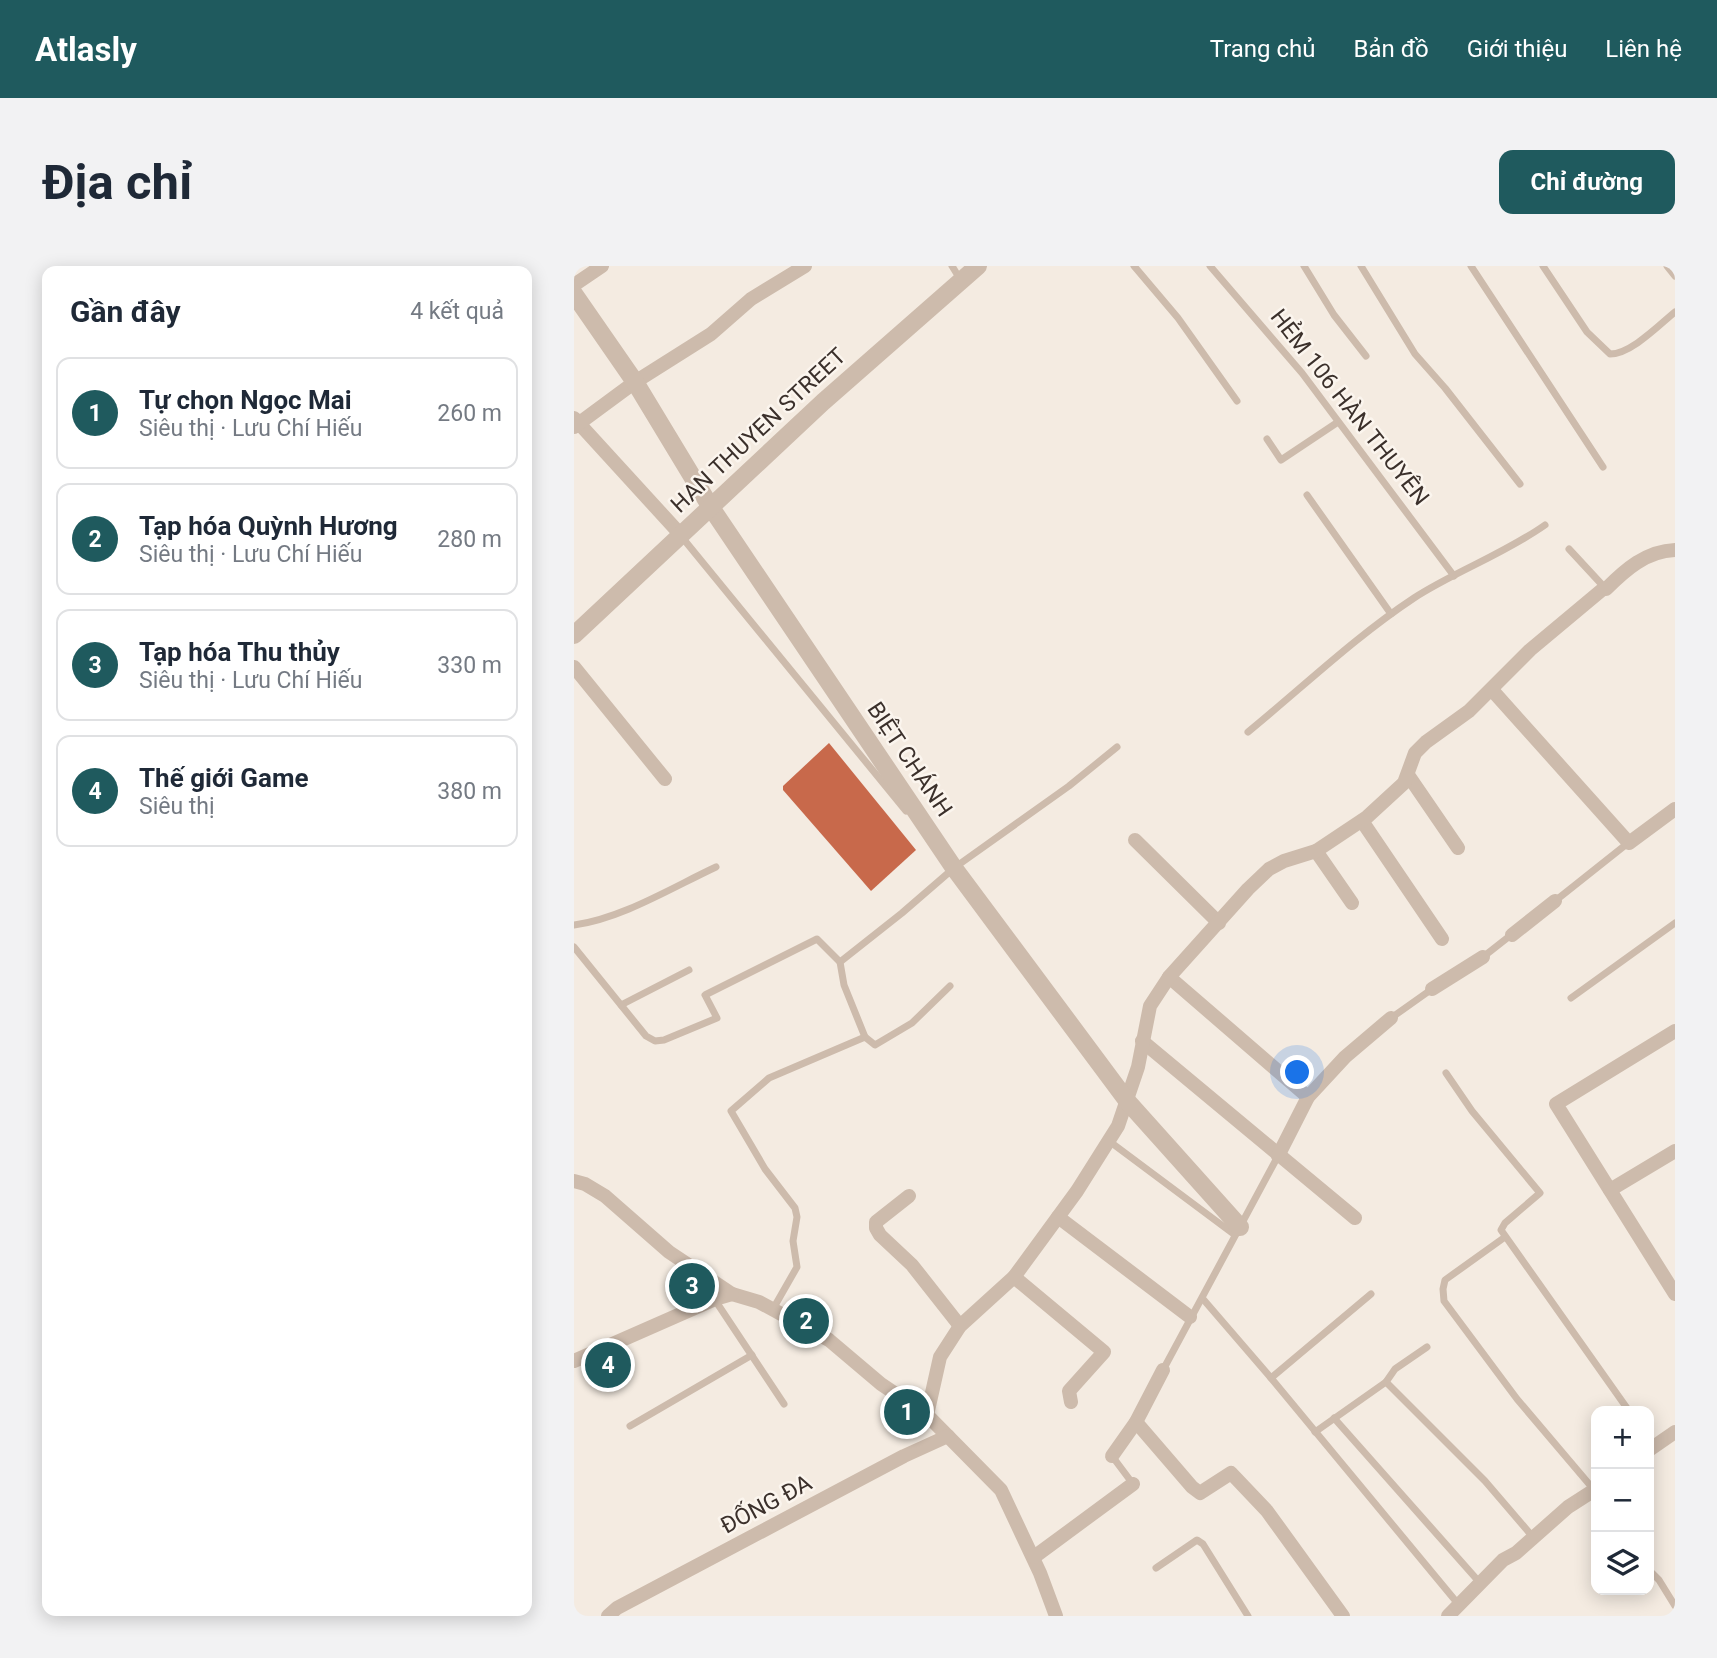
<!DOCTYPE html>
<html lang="vi">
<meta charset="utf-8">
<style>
:root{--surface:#fff;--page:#f2f2f3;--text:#1f2937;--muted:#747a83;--line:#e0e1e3;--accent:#1f5a5e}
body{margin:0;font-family:Roboto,sans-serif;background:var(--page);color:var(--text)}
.controls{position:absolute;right:21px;bottom:21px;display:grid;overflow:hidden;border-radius:14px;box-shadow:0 4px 18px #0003}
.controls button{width:63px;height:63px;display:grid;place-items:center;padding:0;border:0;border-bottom:2px solid var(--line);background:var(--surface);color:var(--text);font:35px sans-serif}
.you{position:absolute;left:724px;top:807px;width:24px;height:24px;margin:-18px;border:5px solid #fff;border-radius:50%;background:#1a73e8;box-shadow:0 0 0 10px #1a73e833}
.badge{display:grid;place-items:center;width:46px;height:46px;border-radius:50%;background:var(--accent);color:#fff;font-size:23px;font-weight:700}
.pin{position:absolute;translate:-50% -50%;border:4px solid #fff;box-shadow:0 2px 7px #0006}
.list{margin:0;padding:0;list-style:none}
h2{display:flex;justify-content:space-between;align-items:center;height:91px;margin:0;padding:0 28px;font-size:30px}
h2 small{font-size:23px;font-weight:400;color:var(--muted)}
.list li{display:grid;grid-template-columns:46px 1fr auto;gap:21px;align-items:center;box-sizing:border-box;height:112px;margin:0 14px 14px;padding:0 14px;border:2px solid var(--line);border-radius:14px}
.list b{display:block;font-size:26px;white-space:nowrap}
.list p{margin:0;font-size:23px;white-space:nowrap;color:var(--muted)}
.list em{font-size:23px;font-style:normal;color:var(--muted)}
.icon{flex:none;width:38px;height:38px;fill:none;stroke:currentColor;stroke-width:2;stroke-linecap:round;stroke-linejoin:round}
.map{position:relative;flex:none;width:1101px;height:1350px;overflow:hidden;border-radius:14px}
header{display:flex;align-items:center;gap:42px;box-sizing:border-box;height:98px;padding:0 35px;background:var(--accent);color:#fff}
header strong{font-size:33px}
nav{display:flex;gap:38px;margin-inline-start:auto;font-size:24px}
.intro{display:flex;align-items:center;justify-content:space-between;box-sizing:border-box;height:168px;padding:0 42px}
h1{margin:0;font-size:49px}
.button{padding:18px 32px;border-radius:14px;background:var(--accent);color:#fff;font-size:24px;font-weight:700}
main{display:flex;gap:42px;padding:0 42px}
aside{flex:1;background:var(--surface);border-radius:14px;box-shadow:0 4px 18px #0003}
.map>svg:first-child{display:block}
</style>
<header>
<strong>Atlasly</strong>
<nav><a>Trang chủ</a><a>Bản đồ</a><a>Giới thiệu</a><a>Liên hệ</a></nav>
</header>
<div class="intro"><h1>Địa chỉ</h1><a class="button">Chỉ đường</a></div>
<main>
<aside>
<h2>Gần đây<small>4 kết quả</small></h2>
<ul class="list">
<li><span class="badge">1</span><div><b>Tự chọn Ngọc Mai</b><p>Siêu thị · Lưu Chí Hiếu</p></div><em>260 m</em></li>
<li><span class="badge">2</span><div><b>Tạp hóa Quỳnh Hương</b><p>Siêu thị · Lưu Chí Hiếu</p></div><em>280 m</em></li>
<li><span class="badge">3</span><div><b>Tạp hóa Thu thủy</b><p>Siêu thị · Lưu Chí Hiếu</p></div><em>330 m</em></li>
<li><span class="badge">4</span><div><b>Thế giới Game</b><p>Siêu thị</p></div><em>380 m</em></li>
</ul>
</aside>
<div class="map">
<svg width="1101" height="1350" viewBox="0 0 1101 1350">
<rect width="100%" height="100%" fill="#f4ebe1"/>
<polygon fill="#c8694b" points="255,477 342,584 297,625 209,524 209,520"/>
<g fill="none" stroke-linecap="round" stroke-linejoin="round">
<g stroke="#cdbbac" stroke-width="7">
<polyline points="378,0 386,13"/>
<polyline points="560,0 604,52 663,135"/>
<polyline points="636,0 728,107 880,310"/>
<polyline points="730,0 760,49 792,90"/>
<polyline points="787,0 841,88 871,122 946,218"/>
<polyline points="897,0 1029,201"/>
<path d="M969 0 1013 66 1036 88C1057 88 1085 59 1101 46"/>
<polyline points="1093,0 1101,10"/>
<polyline points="693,173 707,194 764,156"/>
<polyline points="733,229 817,348"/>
<polyline points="107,270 332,545"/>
<polyline points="995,283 1032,323"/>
<path d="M674 466C729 421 781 371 840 332 882 305 930 288 971 259"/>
<polyline points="981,635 1054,577"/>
<path d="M0 659C47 653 99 621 142 601"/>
<polyline points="0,681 72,770 81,775 90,774 143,752 131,729 243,673 266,696 270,719 291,771"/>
<polyline points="909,691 937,669"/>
<polyline points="266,696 328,647 380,602 495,520 543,481"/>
<polyline points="997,732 1101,657"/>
<polyline points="47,739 115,704"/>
<polyline points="817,752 858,723"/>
<polyline points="872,807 898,845 966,927 931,957 927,964 1055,1145"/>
<polyline points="535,875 661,969"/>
<polyline points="931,971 871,1014 869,1023 870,1035 943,1133 1021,1225"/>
<polyline points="629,1033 697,1112 885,1339"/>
<polyline points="141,1034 210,1138"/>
<polyline points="199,1043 223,1001 219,975 223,951 221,942 191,903 157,845 195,812 291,771 301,779 338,757 376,720"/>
<polyline points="589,1104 704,890"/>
<polyline points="697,1112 797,1028"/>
<polyline points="812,1116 911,1215 959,1271"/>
<polyline points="760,1152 907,1318"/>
<polyline points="56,1160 178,1089"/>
<polyline points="741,1166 812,1116 821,1103 853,1081"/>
<polyline points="538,1190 559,1218"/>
<polyline points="582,1302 623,1274 629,1278 674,1350"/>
<polyline points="1075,1304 1085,1314 1101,1340"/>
</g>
<g stroke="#cdbbac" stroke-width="14">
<polyline points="0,19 28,0"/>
<polyline points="0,152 107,269"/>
<polyline points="0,161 61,116 137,68 177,33 231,0"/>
<polyline points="0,401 91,513"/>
<polyline points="918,424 1055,577 1101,543"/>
<polyline points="834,509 884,582"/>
<polyline points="788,555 868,673"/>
<polyline points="561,574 645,657"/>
<polyline points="742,585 778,637"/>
<polyline points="938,669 981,635"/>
<polyline points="595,711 734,831"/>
<polyline points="858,723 909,691"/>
<polyline points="1101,765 982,838 1101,1028"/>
<polyline points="568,775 781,952"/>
<polyline points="704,890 734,831 771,791 817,752"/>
<polyline points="0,915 11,918 31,930 95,986 158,1028 185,1036 255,1074 307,1118 353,1149 427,1224 466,1307 482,1350"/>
<polyline points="1036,924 1101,885"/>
<polyline points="335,930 302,956 302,962 306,969 338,999 386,1060"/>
<polyline points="484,951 616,1051"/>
<polyline points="440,1011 530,1086 495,1125 497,1136"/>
<polyline points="0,1095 141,1033 158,1028"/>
<path d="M353 1149 366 1091 386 1060 440 1011 503 925 544 860 564 801 576 740 595 711 674 623 695 603 710 595 742 585 793 551 830 517 841 487 852 476 895 445 956 384 1029 323H1032C1051 304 1072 285 1101 284"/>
<polyline points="562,1156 618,1221 626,1227 657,1207 693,1245 769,1350"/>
<polyline points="1075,1184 1101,1166"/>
<polyline points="538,1190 562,1156 589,1104"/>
<polyline points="460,1291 559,1218"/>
<polyline points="34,1350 43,1342 330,1190 374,1170"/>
<polyline points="874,1350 929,1294 942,1287 994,1241 1022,1223"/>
</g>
<g stroke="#cdbbac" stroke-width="18">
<polyline points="0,28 61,116 136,240 380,602 554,836 666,961"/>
<polyline points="0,369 249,136 404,0"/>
</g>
</g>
<g text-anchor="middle" stroke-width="5" stroke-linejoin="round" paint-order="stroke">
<g font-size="23" fill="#3b302b" stroke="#fbf5ee">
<text transform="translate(776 141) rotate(52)" y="8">HẺM 106 HÀN THUYÊN</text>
<text transform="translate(184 164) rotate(-43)" y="8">HAN THUYEN STREET</text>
<text transform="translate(336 493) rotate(56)" y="8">BIỆT CHÁNH</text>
<text transform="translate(192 1238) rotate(-28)" y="8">ĐỐNG ĐA</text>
</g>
</g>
</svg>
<div class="controls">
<button>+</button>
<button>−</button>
<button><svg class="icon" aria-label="layers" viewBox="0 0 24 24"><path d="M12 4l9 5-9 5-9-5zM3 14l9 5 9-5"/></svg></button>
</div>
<div class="you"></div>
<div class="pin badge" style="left:333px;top:1146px">1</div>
<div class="pin badge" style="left:232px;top:1055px">2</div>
<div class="pin badge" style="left:118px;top:1020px">3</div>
<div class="pin badge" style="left:34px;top:1099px">4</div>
</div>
</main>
